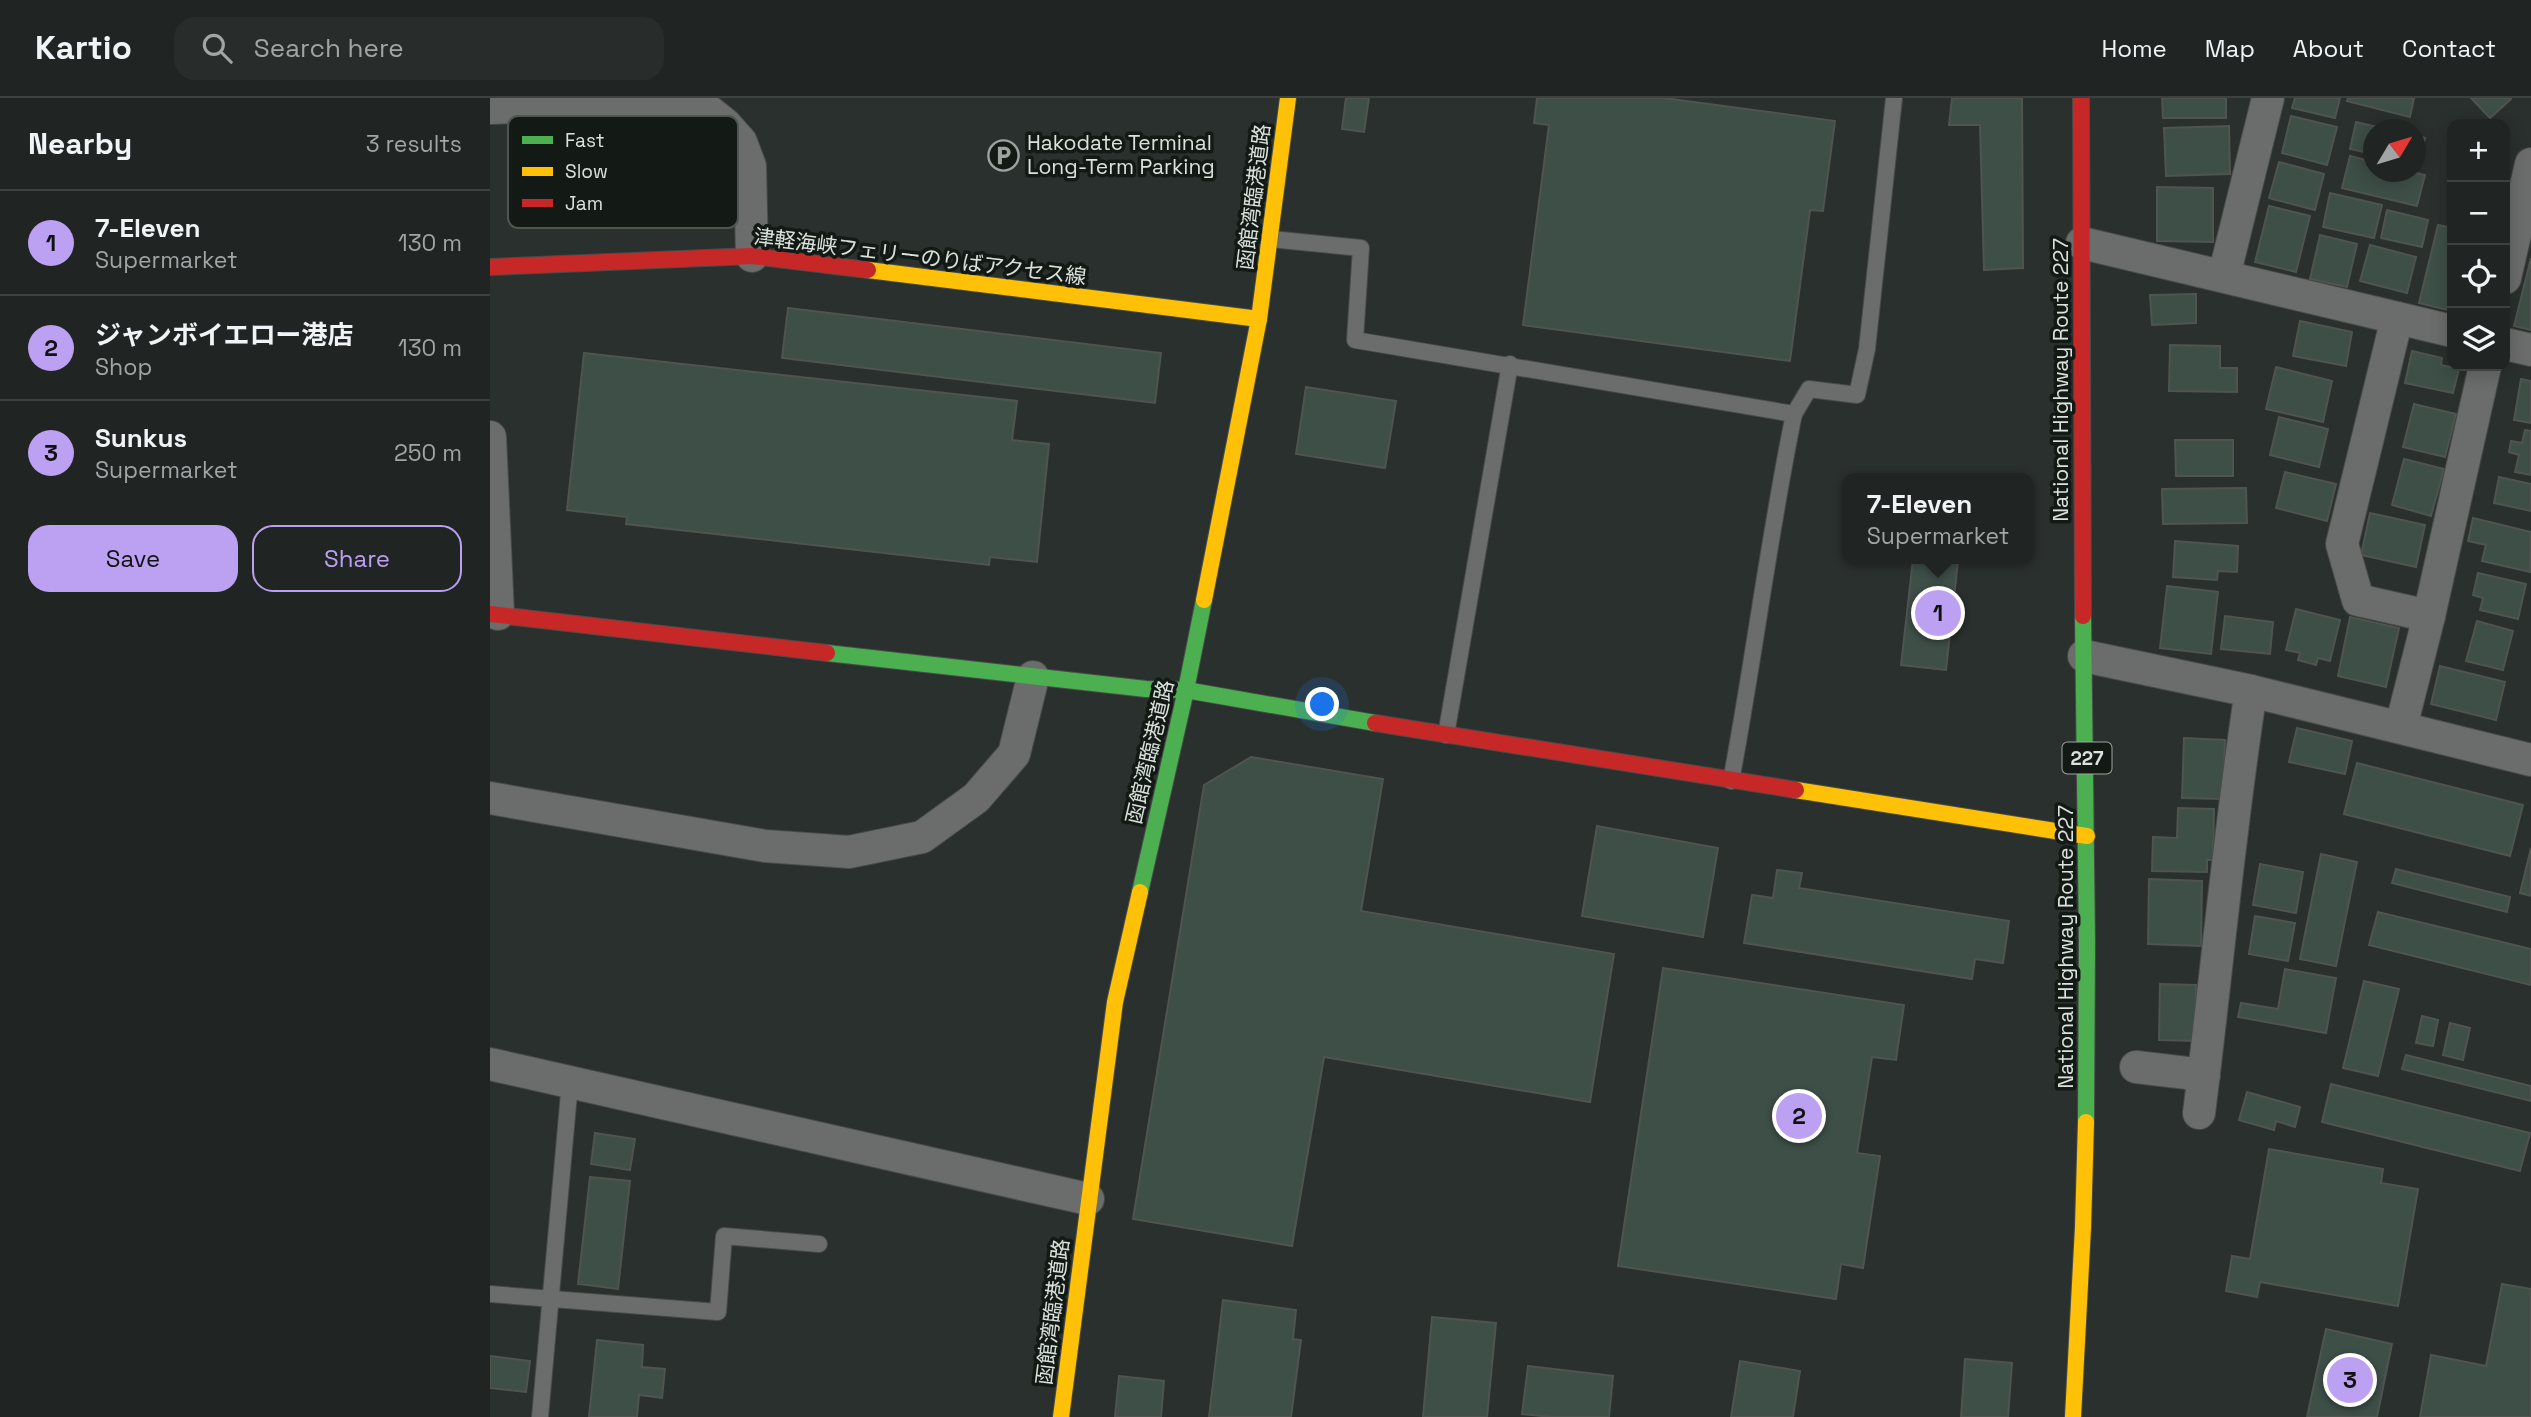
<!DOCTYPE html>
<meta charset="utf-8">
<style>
:root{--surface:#202422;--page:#282c2a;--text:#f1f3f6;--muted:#a2a4a5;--line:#3d4140;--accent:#bca0f2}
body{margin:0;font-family:"Space Grotesk","Noto Sans JP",sans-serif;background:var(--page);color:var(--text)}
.controls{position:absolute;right:21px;top:21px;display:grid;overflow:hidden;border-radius:14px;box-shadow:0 4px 18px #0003}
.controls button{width:63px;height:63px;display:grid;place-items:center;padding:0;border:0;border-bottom:2px solid var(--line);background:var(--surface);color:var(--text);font:35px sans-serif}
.compass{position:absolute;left:1873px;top:21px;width:63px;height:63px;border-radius:50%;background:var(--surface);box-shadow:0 4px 18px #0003;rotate:52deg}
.you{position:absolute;left:833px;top:607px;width:24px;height:24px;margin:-18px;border:5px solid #fff;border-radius:50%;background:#1a73e8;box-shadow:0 0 0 10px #1a73e833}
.badge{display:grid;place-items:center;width:46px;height:46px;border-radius:50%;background:var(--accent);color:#111;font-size:23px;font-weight:700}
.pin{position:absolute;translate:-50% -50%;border:4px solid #fff;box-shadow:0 2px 7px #0006}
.popup{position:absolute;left:1352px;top:375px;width:192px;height:91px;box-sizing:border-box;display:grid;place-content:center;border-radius:14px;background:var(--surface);filter:drop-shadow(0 2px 5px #0005);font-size:23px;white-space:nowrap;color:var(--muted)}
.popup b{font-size:26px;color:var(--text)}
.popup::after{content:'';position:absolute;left:50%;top:100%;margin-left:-14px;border:14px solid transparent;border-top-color:var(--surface)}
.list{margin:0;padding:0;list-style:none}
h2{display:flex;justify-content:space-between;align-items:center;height:91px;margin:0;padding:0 28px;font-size:30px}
h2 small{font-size:23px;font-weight:400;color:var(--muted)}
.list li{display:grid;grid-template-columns:46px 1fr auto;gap:21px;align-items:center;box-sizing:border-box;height:105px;padding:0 28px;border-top:2px solid var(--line)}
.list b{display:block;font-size:26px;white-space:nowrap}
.list p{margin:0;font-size:23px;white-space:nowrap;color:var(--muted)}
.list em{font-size:23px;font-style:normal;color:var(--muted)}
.actions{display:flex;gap:14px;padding:21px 28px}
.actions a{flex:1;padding:16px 0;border:2px solid var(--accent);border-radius:21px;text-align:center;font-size:24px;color:var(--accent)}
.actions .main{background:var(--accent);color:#111}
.icon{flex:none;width:38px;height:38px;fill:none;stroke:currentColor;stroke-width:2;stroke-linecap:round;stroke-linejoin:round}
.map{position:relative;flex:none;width:2041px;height:1319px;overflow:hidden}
header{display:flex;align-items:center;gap:42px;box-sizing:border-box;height:98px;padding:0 35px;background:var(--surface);border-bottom:2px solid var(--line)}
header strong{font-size:33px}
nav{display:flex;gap:38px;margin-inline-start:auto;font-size:24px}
.search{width:490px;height:63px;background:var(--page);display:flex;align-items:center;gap:18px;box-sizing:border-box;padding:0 24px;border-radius:21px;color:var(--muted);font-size:26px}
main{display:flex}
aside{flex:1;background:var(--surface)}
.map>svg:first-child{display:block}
</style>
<header>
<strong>Kartio</strong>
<div class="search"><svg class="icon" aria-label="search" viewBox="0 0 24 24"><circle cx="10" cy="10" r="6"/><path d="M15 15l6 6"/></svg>Search here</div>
<nav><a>Home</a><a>Map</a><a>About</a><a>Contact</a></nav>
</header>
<main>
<aside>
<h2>Nearby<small>3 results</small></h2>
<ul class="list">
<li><span class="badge">1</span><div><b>7-Eleven</b><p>Supermarket</p></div><em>130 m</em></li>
<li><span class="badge">2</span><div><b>ジャンボイエロー港店</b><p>Shop</p></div><em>130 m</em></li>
<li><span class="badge">3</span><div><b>Sunkus</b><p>Supermarket</p></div><em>250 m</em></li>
</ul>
<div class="actions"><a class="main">Save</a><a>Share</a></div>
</aside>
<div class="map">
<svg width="2041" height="1319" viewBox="0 0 2041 1319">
<rect width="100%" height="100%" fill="#2a302d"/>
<g fill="#3e4f48" stroke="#4f5451" stroke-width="2">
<polygon points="856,0 879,0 874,34 852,31"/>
<polygon points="1047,0 1174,0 1345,23 1333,113 1320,112 1300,263 1033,227 1059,27 1044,25"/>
<polygon points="1462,0 1532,0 1533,170 1494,172 1490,27 1459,27"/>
<polygon points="1672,0 1736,0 1736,20 1673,20"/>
<polygon points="1805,0 1850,0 1845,20 1802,10"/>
<polygon points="1858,0 1924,0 1920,19 1857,3"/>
<polygon points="1981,0 2020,0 2021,1 2000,20"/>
<polygon points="1801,18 1847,29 1837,67 1792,55"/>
<polygon points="1866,24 1900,32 1884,32 1884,56 1860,51"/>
<polygon points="1739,28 1740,76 1676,78 1674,30"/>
<polygon points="1926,37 1935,40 1929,67 1926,66"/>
<polygon points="1860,58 1884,64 1884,74 1922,74 1935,77 1927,108 1852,90"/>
<polygon points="1789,64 1834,76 1825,112 1779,100"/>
<polygon points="1667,89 1723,90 1723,144 1667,143"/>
<polygon points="1840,95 1892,107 1884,140 1833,129"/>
<polygon points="1779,108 1820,118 1806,174 1765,164"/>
<polygon points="1897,112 1938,122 1932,149 1891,140"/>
<polygon points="1948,127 1962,130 1962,213 1929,205"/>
<polygon points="1830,137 1867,146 1857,189 1820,181"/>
<polygon points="1880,147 1926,159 1917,195 1870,183"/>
<polygon points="2041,160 2041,232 2024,228"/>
<polygon points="1706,196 1706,225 1662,227 1660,197"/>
<polygon points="298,210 671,255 665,305 292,260"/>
<polygon points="1810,223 1862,234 1856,268 1803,258"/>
<polygon points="1680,247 1730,248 1730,270 1747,270 1747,294 1679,293"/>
<polygon points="1922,253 1952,260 1951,267 1969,271 1963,295 1915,285"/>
<polygon points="94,255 527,303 522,342 559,346 547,464 500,459 499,467 136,426 137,419 77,412"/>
<polygon points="1786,269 1842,283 1833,324 1776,311"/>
<polygon points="2031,281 2041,283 2041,325 2024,322"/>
<polygon points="816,289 906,303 895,370 806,356"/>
<polygon points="1924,306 1966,316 1955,359 1913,349"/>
<polygon points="1789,319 1838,331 1829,369 1780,357"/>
<polygon points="2035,332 2041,333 2041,377 2025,374 2029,357 2019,354 2021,343 2032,345"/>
<polygon points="1685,342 1743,342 1743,378 1686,378"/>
<polygon points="1914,361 1954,371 1941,418 1902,407"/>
<polygon points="1795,374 1846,386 1837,423 1786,410"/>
<polygon points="2009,379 2041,386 2041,413 2004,405"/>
<polygon points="1756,390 1757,425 1673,426 1672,391"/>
<polygon points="1880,415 1935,427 1926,469 1871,457"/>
<polygon points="1983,420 2041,434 2040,474 1992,463 1996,447 1978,443"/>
<polygon points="1685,443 1748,448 1747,474 1728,473 1727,482 1683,479"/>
<polygon points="1423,461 1468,463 1456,572 1411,567"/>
<polygon points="1988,475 2036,486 2028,521 1990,512 1993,500 1983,497"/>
<polygon points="1677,488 1728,494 1721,556 1670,550"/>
<polygon points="1806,511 1850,522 1840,563 1828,560 1826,567 1808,562 1810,555 1796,552"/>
<polygon points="1735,518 1783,524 1780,556 1731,551"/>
<polygon points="1860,519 1909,530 1896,589 1848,578"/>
<polygon points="1987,523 2023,533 2013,572 1976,563"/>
<polygon points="1950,568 2015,584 2006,622 1941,606"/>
<polygon points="1807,630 1862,643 1855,676 1799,664"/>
<polygon points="1694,640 1735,642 1733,701 1692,700"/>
<polygon points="761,659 893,681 871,813 1124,856 1100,1004 834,959 802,1148 643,1121 714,687"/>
<polygon points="1867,665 2033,707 2020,758 1854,716"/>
<polygon points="1688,710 1724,711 1723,762 1717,762 1717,774 1662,773 1663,739 1687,740"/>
<polygon points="1107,728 1228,750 1213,839 1092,818"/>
<polygon points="2041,750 2041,798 2030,795"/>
<polygon points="1831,756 1867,764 1846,868 1810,861"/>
<polygon points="1770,766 1813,774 1806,815 1763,807"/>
<polygon points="1906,771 2020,799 2017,814 1902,785"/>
<polygon points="1287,772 1312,775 1309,790 1519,823 1513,865 1485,861 1482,881 1254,845 1262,797 1283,800"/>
<polygon points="1659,781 1712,783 1711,848 1658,846"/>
<polygon points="1888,814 2041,851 2041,887 1879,847"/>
<polygon points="1765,818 1805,825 1798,863 1759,856"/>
<polygon points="1173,870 1414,907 1406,962 1382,959 1367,1055 1390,1058 1373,1170 1351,1166 1346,1201 1128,1168"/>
<polygon points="1795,871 1846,880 1836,935 1748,919 1751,905 1788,911"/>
<polygon points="1874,883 1909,891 1888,978 1853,970"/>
<polygon points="1670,886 1706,887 1705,943 1669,942"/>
<polygon points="1932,918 1948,922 1943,948 1926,945"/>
<polygon points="1960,925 1980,930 1973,962 1953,957"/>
<polygon points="1916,957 2041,988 2041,1003 1912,971"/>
<polygon points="1841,986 2040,1035 2030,1073 1832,1024"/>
<polygon points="1757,994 1810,1009 1805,1029 1786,1023 1784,1032 1749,1022"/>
<polygon points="105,1035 145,1041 140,1072 101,1066"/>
<polygon points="1779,1051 1893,1071 1891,1085 1928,1091 1908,1208 1770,1184 1767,1199 1736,1193 1742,1158 1760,1161"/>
<polygon points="100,1079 140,1083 128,1191 88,1186"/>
<polygon points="2012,1186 2041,1191 2041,1319 1930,1319 1941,1257 1996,1268"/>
<polygon points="733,1202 806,1212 803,1241 811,1242 801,1319 719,1319"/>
<polygon points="942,1219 1006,1225 997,1319 933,1319"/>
<polygon points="1836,1231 1902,1246 1887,1319 1817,1319"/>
<polygon points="107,1242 153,1247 152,1269 175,1271 172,1300 149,1297 147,1319 99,1319"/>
<polygon points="0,1258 40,1263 36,1294 0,1290"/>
<polygon points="1475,1261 1522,1265 1518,1319 1471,1319"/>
<polygon points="1250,1263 1310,1273 1303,1319 1241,1319"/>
<polygon points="1038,1268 1123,1278 1119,1319 1061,1319 1032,1316"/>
<polygon points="629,1278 674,1283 671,1319 625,1319"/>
</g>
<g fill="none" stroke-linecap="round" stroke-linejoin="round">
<defs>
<g id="lane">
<path d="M781 141 871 150 865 242 1304 316C1279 437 1264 561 1241 683"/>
<polyline points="1304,316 1319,291 1367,297 1377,251 1404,0"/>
<polyline points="956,637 1020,266"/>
<polyline points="0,1196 228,1214 234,1138 329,1146"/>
<polyline points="50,1319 80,984"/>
</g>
<g id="street">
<polyline points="0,10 174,4 211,7 235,26 251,44 260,68 262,158"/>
<polyline points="1592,145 1962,233"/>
<polyline points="1734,178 1778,0"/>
<polyline points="2015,180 2041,66"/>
<polyline points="1907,220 1852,446 1868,502 1939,518"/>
<polyline points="2015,246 2041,252"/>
<polyline points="0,339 8,516"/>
<polyline points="1594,558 1761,593 2041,662"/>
<polyline points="1911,629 1939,518 1995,268"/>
<polyline points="0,700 275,748 359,754 432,739 486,700 524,656 543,579"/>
<polyline points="0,966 598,1101"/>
<polyline points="1646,969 1714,977"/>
<path d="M1709 1015C1727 874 1739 733 1761 593"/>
</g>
<g id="fast">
<polyline points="1593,518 1597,843 1596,1024"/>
<polyline points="337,555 656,591 696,592 885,625"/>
<polyline points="650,794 696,592 714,502"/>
</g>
<g id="slow">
<polyline points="378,172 769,221"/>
<polyline points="714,502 769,221 798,0"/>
<polyline points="1306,692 1597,738"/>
<polyline points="571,1319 625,904 650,794"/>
<polyline points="1583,1319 1593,1129 1596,1024"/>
</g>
<g id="jam">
<polyline points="1591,0 1593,518"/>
<polyline points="0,169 262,158 378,172"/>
<polyline points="0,516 337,555"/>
<polyline points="885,625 1306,692"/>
</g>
</defs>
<use href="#lane" stroke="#474c49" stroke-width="18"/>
<use href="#street" stroke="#474c49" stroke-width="34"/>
<use href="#fast" stroke="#474c49" stroke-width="18"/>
<use href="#slow" stroke="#474c49" stroke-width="18"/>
<use href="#jam" stroke="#474c49" stroke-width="18"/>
<use href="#lane" stroke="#6b6d6c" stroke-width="16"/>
<use href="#street" stroke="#6b6d6c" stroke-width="32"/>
<use href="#fast" stroke="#4caf50" stroke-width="16"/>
<use href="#slow" stroke="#ffc107" stroke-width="16"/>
<use href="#jam" stroke="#c62828" stroke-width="16"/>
</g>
<defs>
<symbol id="parking-ring" viewBox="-11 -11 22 22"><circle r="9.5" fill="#131a16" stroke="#9ca49f" stroke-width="1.5"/><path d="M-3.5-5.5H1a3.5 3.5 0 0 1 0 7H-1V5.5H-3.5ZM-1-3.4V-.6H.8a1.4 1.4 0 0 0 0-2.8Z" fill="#9ca49f"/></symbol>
</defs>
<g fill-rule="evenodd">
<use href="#parking-ring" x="496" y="40" width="35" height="35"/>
</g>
<g text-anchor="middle" stroke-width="7" stroke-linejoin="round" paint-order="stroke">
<rect fill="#131a16" stroke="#9ea6a1" stroke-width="2" x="1572.5" y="644.5" width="49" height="31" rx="5"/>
<g font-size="19" font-weight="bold" fill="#dae2dd">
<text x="1597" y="667">227</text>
</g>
<g font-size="21" fill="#dae2dd" stroke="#131a16" text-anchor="start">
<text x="537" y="52">Hakodate Terminal<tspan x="537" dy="24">Long-Term Parking</tspan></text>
</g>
<g font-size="21" fill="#dae2dd" stroke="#131a16">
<text transform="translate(764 99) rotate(-83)" y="7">函館湾臨港道路</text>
<text transform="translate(430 159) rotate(7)" y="7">津軽海峡フェリーのりばアクセス線</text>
<text transform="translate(1571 282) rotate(-90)" y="7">National Highway Route 227</text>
<text transform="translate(660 654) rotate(-77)" y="7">函館湾臨港道路</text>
<text transform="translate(1576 849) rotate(-90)" y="7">National Highway Route 227</text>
<text transform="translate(563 1214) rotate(-83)" y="7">函館湾臨港道路</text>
</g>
</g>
<rect x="18" y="18" width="230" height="112" rx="10" fill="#131a16" stroke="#4f5652" stroke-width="2"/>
<rect x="32" y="38" width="31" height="8" fill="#4caf50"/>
<rect x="32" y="69" width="31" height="9" fill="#ffc107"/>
<rect x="32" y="101" width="31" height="8" fill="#c62828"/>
<g font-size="19" fill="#dae2dd">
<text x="75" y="49">Fast</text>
<text x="75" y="80">Slow</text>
<text x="75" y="112">Jam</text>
</g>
</svg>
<div class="controls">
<button>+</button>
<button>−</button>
<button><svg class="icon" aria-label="locate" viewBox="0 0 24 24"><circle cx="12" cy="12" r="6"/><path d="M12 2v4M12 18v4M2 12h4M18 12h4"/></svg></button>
<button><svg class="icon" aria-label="layers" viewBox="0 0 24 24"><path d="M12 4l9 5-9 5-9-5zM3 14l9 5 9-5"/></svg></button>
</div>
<svg class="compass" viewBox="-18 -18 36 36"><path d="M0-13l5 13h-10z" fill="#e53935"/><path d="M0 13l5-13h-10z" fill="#a2a4a5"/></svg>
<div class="you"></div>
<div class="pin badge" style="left:1448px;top:515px">1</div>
<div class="popup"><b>7-Eleven</b>Supermarket</div>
<div class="pin badge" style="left:1309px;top:1018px">2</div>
<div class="pin badge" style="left:1860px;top:1282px">3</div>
</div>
</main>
